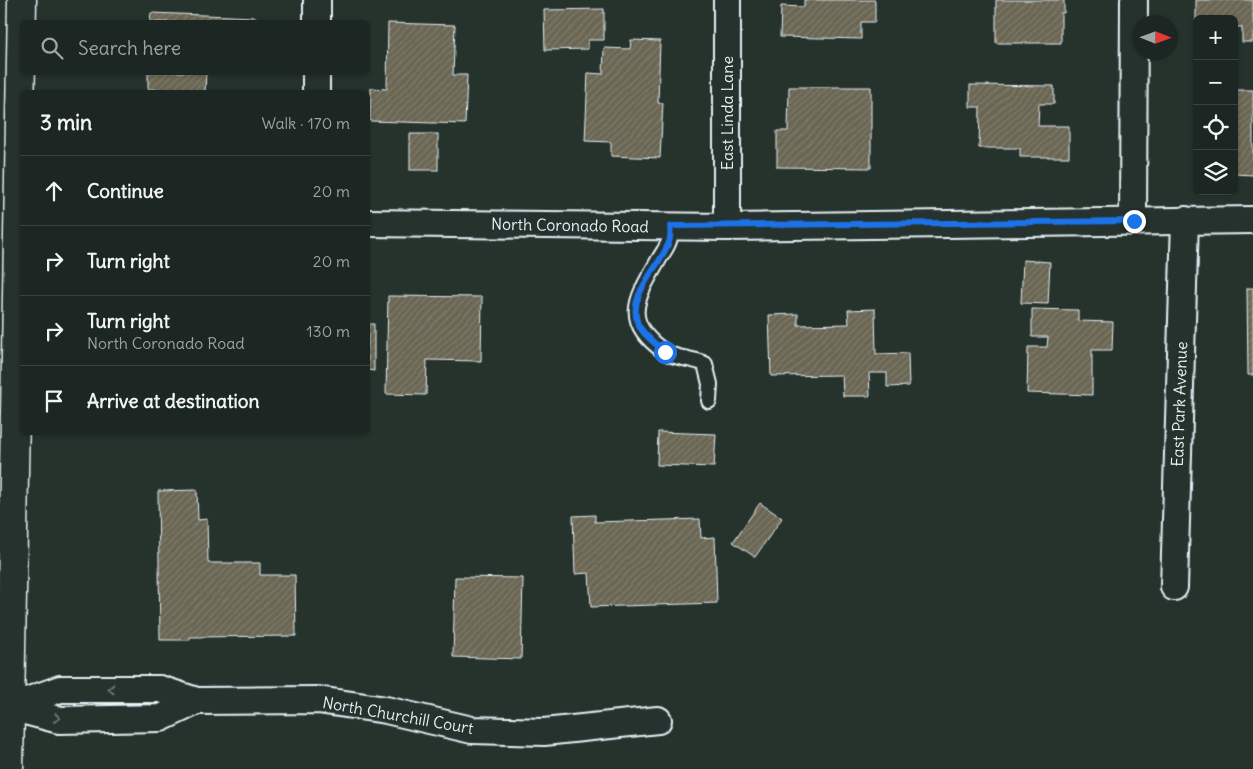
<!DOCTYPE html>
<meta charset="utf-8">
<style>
:root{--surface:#1c2622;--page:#252e2a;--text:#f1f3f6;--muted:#a0a5a5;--line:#3a4340}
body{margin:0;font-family:Delius,sans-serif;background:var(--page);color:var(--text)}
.controls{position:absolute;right:15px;top:15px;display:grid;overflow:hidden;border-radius:8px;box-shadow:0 1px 4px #0004}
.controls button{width:45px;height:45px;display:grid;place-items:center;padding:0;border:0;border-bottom:1px solid var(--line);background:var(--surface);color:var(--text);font:25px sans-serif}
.compass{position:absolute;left:1133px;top:15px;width:45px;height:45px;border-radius:50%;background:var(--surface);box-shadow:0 1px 4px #0004;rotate:91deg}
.stop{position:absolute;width:15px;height:15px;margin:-11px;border:4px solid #1a73e8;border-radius:50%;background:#fff}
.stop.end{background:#1a73e8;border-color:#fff;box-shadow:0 1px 5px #0008}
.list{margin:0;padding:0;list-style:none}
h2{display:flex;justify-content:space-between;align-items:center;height:65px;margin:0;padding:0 20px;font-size:21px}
h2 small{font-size:16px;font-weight:400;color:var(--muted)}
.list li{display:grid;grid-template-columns:32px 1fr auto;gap:15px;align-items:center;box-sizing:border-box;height:70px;padding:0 20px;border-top:1px solid var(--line)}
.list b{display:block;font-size:19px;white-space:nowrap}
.list p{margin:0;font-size:16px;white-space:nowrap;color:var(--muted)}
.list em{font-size:16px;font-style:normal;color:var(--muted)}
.icon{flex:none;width:28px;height:28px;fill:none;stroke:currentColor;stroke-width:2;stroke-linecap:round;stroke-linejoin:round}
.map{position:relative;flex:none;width:1253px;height:769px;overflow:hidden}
.search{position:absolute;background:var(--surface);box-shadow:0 1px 4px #0004;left:20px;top:20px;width:350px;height:55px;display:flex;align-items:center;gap:12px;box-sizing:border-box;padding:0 18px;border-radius:8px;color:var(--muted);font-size:19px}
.panel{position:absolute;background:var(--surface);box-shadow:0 1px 4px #0004;left:20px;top:90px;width:350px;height:345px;border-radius:8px}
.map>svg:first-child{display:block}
</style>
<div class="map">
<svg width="1253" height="769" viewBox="0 0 1253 769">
<defs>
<pattern id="building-hatch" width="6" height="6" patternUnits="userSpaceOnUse" patternTransform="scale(1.25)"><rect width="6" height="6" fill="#6a6653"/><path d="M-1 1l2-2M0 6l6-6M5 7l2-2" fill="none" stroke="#7f7c6c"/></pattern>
</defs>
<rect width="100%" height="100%" fill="#26332d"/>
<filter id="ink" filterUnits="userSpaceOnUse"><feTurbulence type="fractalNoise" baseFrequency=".02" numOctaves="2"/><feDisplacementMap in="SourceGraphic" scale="10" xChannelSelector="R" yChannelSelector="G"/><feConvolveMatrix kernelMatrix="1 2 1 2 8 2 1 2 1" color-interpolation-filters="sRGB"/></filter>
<g filter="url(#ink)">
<g fill="url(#building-hatch)" stroke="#e8f1f8">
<polygon points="804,0 875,0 875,22 861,22 861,39 780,37 781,6 804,7"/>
<polygon points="996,0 1064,0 1064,13 1061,13 1061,43 996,43"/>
<polygon points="1196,0 1253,0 1253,42 1242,42 1242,27 1234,27 1234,19 1197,19 1196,27"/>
<polygon points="604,9 604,40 588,40 588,49 545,50 544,10"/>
<polygon points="151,13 256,17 256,22 150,22"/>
<polygon points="388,23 455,25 453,75 467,75 465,124 370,121 371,88 387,89"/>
<polygon points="631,40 660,41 658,103 663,103 660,158 611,156 611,142 585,141 588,73 603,74 604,48 630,49"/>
<polygon points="148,72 206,72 205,92 148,89"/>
<polygon points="970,85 1054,86 1054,104 1039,104 1038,126 1069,126 1069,157 1020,157 1020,148 979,148 980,107 970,107"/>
<polygon points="789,87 871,87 871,168 777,167 777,131 788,131"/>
<polygon points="1234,90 1253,90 1253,175 1234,174"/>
<rect x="410" y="134" width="28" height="36"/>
<polygon points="1023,260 1050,262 1048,304 1021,303"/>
<polygon points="1247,288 1253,288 1253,375 1248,375"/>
<polygon points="388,296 482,297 481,361 427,360 426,395 386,394"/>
<polygon points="875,309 876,354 908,353 909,386 887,387 887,373 869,373 870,396 843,396 842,375 771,376 769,315 798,314 798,325 849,324 848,310"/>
<polygon points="1032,309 1078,310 1078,321 1113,322 1112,350 1092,350 1092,395 1027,393 1028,347 1047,347 1048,337 1032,337"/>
<polygon points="368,324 374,324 374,371 368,370"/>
<polygon points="658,432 716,434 714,467 657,465"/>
<polygon points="197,490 198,520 207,519 208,563 260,563 260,575 295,575 296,636 190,637 190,640 160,640 158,491"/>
<polygon points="760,503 782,518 755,557 733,542"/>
<polygon points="595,515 595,522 700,519 701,538 715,537 717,603 591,607 589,573 575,574 573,516"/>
<polygon points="455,577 523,578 521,659 453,657"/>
</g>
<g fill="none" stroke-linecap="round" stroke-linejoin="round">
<defs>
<path id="service" d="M671 226C670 231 671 237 669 241 667 248 661 255 658 261 636 299 621 322 665 352 677 359 693 358 705 364L710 384 709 401"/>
<g id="minor">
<polyline points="727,0 727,227"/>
<polyline points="317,22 317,0"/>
<polyline points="316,92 316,72"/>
<polyline points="1133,221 1134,0"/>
<polyline points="368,223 727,227 1253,220"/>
<polyline points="1174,587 1185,220"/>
<polyline points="10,707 60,689 160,689 197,701 318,700 386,710 472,730 544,732 658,720"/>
<polyline points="10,707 59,720 161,718 197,701"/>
</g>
<polyline id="secondary" points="9,769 22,0"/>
</defs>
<use href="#service" stroke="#e8f1f8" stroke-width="18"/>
<use href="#minor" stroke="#e8f1f8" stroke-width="30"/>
<use href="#secondary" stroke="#e8f1f8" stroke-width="31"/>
<use href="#service" stroke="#26332d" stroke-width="14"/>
<use href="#minor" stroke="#26332d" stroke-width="26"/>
<use href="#secondary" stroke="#26332d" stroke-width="28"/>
</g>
<defs><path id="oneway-chevron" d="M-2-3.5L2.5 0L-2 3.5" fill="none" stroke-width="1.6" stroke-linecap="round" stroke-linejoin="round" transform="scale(1.25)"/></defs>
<g stroke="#6a7674">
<use href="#oneway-chevron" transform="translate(111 689) rotate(-180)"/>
<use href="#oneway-chevron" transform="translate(57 718) rotate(9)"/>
</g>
</g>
<g fill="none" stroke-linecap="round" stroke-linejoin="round" filter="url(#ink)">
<path stroke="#1a73e8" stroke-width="6" d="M665 352C656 344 643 335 638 324 626 295 661 266 669 242 671 237 670 231 671 226L1134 221"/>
</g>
<g text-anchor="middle" stroke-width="4.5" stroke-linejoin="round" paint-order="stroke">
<g font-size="16" fill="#e8f1f8" stroke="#26332d">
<text transform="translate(727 113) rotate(-90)" y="6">East Linda Lane</text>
<text transform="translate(570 225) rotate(1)" y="6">North Coronado Road</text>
<text transform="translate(1179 404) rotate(-88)" y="6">East Park Avenue</text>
<text transform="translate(398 715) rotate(10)" y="6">North Churchill Court</text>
</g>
</g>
</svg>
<div class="controls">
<button>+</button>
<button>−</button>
<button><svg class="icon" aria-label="locate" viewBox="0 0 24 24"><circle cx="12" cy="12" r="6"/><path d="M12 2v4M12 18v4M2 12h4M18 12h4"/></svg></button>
<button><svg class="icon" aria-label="layers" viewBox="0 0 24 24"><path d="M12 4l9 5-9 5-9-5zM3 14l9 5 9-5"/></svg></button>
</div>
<svg class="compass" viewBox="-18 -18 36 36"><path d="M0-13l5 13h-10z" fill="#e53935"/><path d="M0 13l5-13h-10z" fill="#a0a5a5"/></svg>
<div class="stop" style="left:665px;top:352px"></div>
<div class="stop end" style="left:1134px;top:221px"></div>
<div class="search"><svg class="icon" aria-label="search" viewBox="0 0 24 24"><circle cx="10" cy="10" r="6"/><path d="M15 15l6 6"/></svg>Search here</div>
<section class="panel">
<h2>3 min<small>Walk · 170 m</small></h2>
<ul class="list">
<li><svg class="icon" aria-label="ahead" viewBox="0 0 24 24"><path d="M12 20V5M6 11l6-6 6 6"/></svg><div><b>Continue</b></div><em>20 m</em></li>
<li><svg class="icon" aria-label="right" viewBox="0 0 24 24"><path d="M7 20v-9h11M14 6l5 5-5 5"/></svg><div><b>Turn right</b></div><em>20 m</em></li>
<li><svg class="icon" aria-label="right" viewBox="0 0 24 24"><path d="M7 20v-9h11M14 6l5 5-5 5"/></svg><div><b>Turn right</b><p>North Coronado Road</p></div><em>130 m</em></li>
<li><svg class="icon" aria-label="arrive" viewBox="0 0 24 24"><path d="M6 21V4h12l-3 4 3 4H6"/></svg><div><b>Arrive at destination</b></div></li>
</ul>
</section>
</div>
